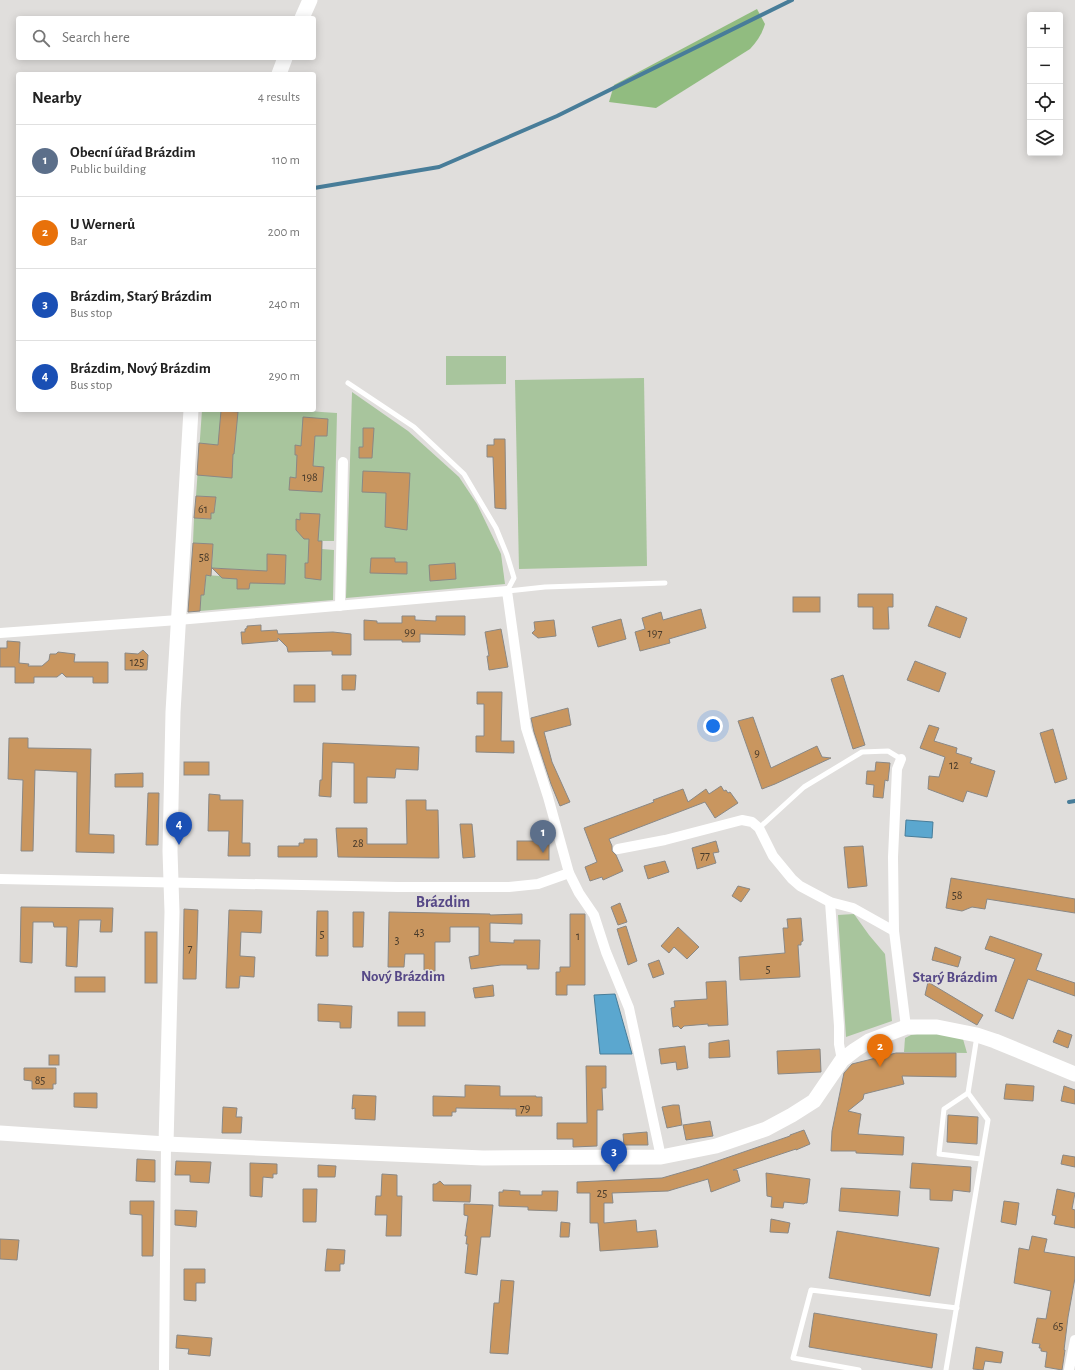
<!DOCTYPE html>
<meta charset="utf-8">
<style>
:root{--surface:#fff;--page:#f2f2f2;--text:#222;--muted:#767676;--line:#e0e0e0;--accent:#6947bf}
body{margin:0;font-family:"Alegreya Sans",sans-serif;background:var(--page);color:var(--text)}
.controls{position:absolute;right:12px;top:12px;display:grid;overflow:hidden;border-radius:4px;box-shadow:0 2px 10px #0003}
.controls button{width:36px;height:36px;display:grid;place-items:center;padding:0;border:0;border-bottom:1px solid var(--line);background:var(--surface);color:var(--text);font:20px sans-serif}
.you{position:absolute;left:713px;top:726px;width:14px;height:14px;margin:-10px;border:3px solid #fff;border-radius:50%;background:#1a73e8;box-shadow:0 0 0 6px #1a73e833}
.badge{display:grid;place-items:center;width:26px;height:26px;border-radius:50%;background:var(--accent);color:#fff;font-size:13px;font-weight:700}
.pin{position:absolute;translate:-50% -33px;filter:drop-shadow(0 1px 2px #0008)}
.pin::after{content:'';position:absolute;top:21px;width:14px;height:12px;background:inherit;clip-path:polygon(0 0,100% 0,50% 100%)}
.list{margin:0;padding:0;list-style:none}
h2{display:flex;justify-content:space-between;align-items:center;height:52px;margin:0;padding:0 16px;font-size:17px}
h2 small{font-size:13px;font-weight:400;color:var(--muted)}
.list li{display:grid;grid-template-columns:26px 1fr auto;gap:12px;align-items:center;box-sizing:border-box;height:72px;padding:0 16px;border-top:1px solid var(--line)}
.list b{display:block;font-size:15px;white-space:nowrap}
.list p{margin:0;font-size:13px;white-space:nowrap;color:var(--muted)}
.list em{font-size:13px;font-style:normal;color:var(--muted)}
.icon{flex:none;width:22px;height:22px;fill:none;stroke:currentColor;stroke-width:2;stroke-linecap:round;stroke-linejoin:round}
.map{position:relative;flex:none;width:1075px;height:1370px;overflow:hidden}
.search{position:absolute;background:var(--surface);box-shadow:0 2px 10px #0003;left:16px;top:16px;width:300px;height:44px;display:flex;align-items:center;gap:10px;box-sizing:border-box;padding:0 14px;border-radius:4px;color:var(--muted);font-size:15px}
.panel{position:absolute;background:var(--surface);box-shadow:0 2px 10px #0003;left:16px;top:72px;width:300px;height:340px;border-radius:4px}
.map>svg:first-child{display:block}
</style>
<div class="map">
<svg width="1075" height="1370" viewBox="0 0 1075 1370">
<rect width="100%" height="100%" fill="#e0dedc"/>
<g fill="#a8c59d">
<polygon points="446,356 506,356 506,384 446,385"/>
<polygon points="644,378 647,566 519,569 515,380"/>
<polygon points="352,392 408,431 459,477 477,504 501,554 505,584 346,598"/>
<polygon points="202,410 291,410 337,413 334,541 322,541 322,549 334,550 333,600 200,611 201,595 204,595 206,575 220,576 222,578 238,577 237,589 249,589 250,570 212,568 213,544 193,543 194,518 211,519 211,513 214,513 216,497 196,496"/>
<polygon points="854,914 869,935 885,954 892,1021 846,1037 838,915"/>
<polygon points="923,1033 940,1033 963,1039 967,1053 904,1052 905,1038 911,1035"/>
</g>
<path fill="#91bc80" d="M757 9 765 24C762 34 757 42 750 49L656 108 609 102 614 85Z"/>
<g fill="#5ba7cf" stroke="#487d99">
<polygon points="906,820 933,822 932,838 905,836"/>
<polygon points="615,994 632,1054 600,1054 594,995"/>
</g>
<g fill="none" stroke-linecap="round" stroke-linejoin="round">
<g stroke="#487d99" stroke-width="4">
<polyline points="314,188 439,167 557,116 792,0"/>
<polyline points="1069,802 1075,801"/>
</g>
</g>
<g fill="#c9965f" stroke="#8a8885">
<polygon points="221,411 238,412 234,454 233,454 232,478 197,475 199,443 218,445"/>
<polygon points="303,417 328,419 327,436 315,436 313,466 324,467 322,492 289,490 290,477 296,478 297,455 295,455 295,445 301,446"/>
<polygon points="363,428 374,428 372,458 359,458 359,447 363,447"/>
<polygon points="494,439 505,439 506,509 495,508 493,457 487,457 487,445 494,445"/>
<polygon points="363,471 410,473 407,530 385,527 386,493 362,492"/>
<polygon points="196,496 216,497 214,513 211,513 211,519 194,518"/>
<polygon points="300,513 320,514 318,541 322,541 321,580 305,578 305,563 308,563 309,539 304,539 296,530 296,519 300,520"/>
<polygon points="193,543 213,544 211,576 206,575 204,595 201,595 200,611 188,612"/>
<polygon points="267,554 286,555 285,584 250,583 249,589 237,589 237,579 222,578 212,568 267,571"/>
<polygon points="371,558 395,558 395,562 407,562 407,574 370,573"/>
<polygon points="455,563 456,579 430,581 429,565"/>
<polygon points="858,594 893,594 893,607 888,607 889,629 873,629 873,607 858,607"/>
<rect x="793" y="597" width="27" height="15"/>
<polygon points="936,606 967,618 960,638 928,626"/>
<polygon points="701,609 706,628 669,639 670,643 640,651 635,632 645,629 642,618 661,612 663,620"/>
<polygon points="402,616 415,616 415,620 436,621 436,616 465,616 465,635 420,634 420,642 402,642 402,640 364,640 364,620 377,621 377,623 402,623"/>
<polygon points="621,619 626,639 598,647 592,627"/>
<polygon points="554,620 556,636 538,638 532,633 535,630 534,622"/>
<polygon points="261,625 261,631 277,630 278,634 333,632 351,634 351,655 332,655 332,651 288,652 287,647 278,638 278,641 242,644 241,632 245,632 245,629 247,628 247,626"/>
<polygon points="501,629 508,667 489,670 487,656 489,656 485,632"/>
<polygon points="7,641 20,642 19,663 29,664 28,666 42,666 49,660 50,654 56,654 58,652 75,654 74,662 108,662 108,683 93,683 93,677 66,677 62,673 57,677 34,677 34,683 15,683 15,667 0,667 0,648 7,648"/>
<polygon points="143,650 148,655 147,670 125,670 125,653 138,654"/>
<polygon points="915,661 946,673 939,692 907,680"/>
<polygon points="342,675 356,675 355,690 342,690"/>
<polygon points="843,675 865,745 853,749 831,679"/>
<rect x="294" y="685" width="21" height="17"/>
<polygon points="477,692 502,692 501,741 514,741 514,753 476,752 476,736 484,736 484,704 477,704"/>
<polygon points="568,708 571,725 544,732 552,762 570,802 560,806 551,784 534,732 531,718"/>
<polygon points="753,717 771,768 817,746 822,757 831,758 775,784 762,789 738,721"/>
<polygon points="929,725 939,728 934,741 957,748 956,753 972,758 970,763 995,771 987,797 967,791 963,802 928,789 929,776 939,777 945,757 920,748"/>
<polygon points="1053,729 1067,779 1055,783 1040,733"/>
<polygon points="9,738 28,738 28,748 91,749 89,834 114,835 114,853 76,852 77,772 35,770 33,851 21,851 23,780 8,779"/>
<polygon points="323,743 419,747 418,770 396,769 395,778 367,777 367,803 354,803 354,763 332,762 331,797 319,796 320,780 322,780"/>
<rect x="184" y="762" width="25" height="13"/>
<polygon points="876,762 890,763 888,781 885,780 883,798 873,797 874,785 866,784 867,771 875,771"/>
<polygon points="143,773 143,787 115,787 115,774"/>
<polygon points="721,786 724,791 726,790 728,793 730,792 738,803 715,818 705,802 609,839 612,846 612,851 616,855 623,871 603,880 602,877 590,881 585,867 597,862 584,828 654,802 653,800 683,789 688,802 706,789 709,794"/>
<polygon points="148,793 159,793 158,845 146,845"/>
<polygon points="209,794 220,795 220,800 243,800 242,843 250,843 250,856 228,856 229,831 208,831"/>
<polygon points="406,800 426,800 426,810 438,810 439,858 338,857 336,828 367,828 367,844 407,844"/>
<polygon points="460,824 472,824 475,857 463,858"/>
<polygon points="304,839 317,839 317,857 278,857 278,846 299,846 299,843 304,843"/>
<rect x="517" y="841" width="32" height="19"/>
<polygon points="716,841 719,852 713,853 716,863 697,869 692,848"/>
<polygon points="863,846 867,886 848,888 844,847"/>
<polygon points="665,861 669,872 648,879 644,866"/>
<polygon points="951,878 1075,899 1075,913 987,899 985,909 972,907 962,911 946,908"/>
<polygon points="738,886 750,889 741,902 732,896"/>
<polygon points="620,903 627,922 618,925 611,907"/>
<polygon points="21,907 113,908 112,932 100,932 101,920 79,920 77,967 66,966 67,927 54,927 53,922 33,922 32,963 20,962"/>
<polygon points="184,909 198,910 196,979 183,979"/>
<polygon points="229,910 262,911 261,933 241,932 240,956 255,957 254,977 240,976 239,988 226,988"/>
<polygon points="317,911 328,911 328,956 316,956"/>
<polygon points="353,912 364,912 363,947 353,947"/>
<polygon points="389,912 490,914 490,915 522,914 522,924 490,923 490,942 514,943 514,940 540,940 539,969 527,969 527,965 501,965 471,969 469,957 479,955 479,927 450,927 450,942 435,942 435,971 424,970 424,954 405,954 404,967 388,967"/>
<polygon points="570,914 585,914 585,985 567,985 567,995 556,995 556,972 560,972 560,967 570,967"/>
<polygon points="801,918 803,941 801,942 801,945 798,945 800,977 740,980 739,957 785,953 783,928 788,928 787,919"/>
<polygon points="626,926 637,961 628,965 617,929"/>
<polygon points="678,927 699,947 687,959 674,947 669,953 661,946"/>
<rect x="145" y="932" width="12" height="51"/>
<polygon points="990,936 1042,954 1036,970 1075,983 1075,996 1028,979 1013,1019 995,1011 1015,959 985,949"/>
<polygon points="935,947 961,957 958,967 932,960"/>
<polygon points="659,960 664,974 653,978 648,964"/>
<rect x="75" y="977" width="30" height="15"/>
<polygon points="726,981 728,1025 708,1026 708,1024 684,1026 681,1029 678,1026 673,1027 671,1008 675,1007 674,1001 707,999 706,982"/>
<polygon points="928,982 983,1015 977,1025 925,995"/>
<polygon points="493,985 494,996 475,998 473,988"/>
<polygon points="318,1004 352,1006 351,1028 340,1028 340,1022 318,1021"/>
<rect x="398" y="1012" width="27" height="14"/>
<polygon points="1058,1030 1072,1035 1068,1048 1053,1042"/>
<polygon points="729,1040 730,1057 709,1058 709,1043"/>
<polygon points="685,1046 688,1068 677,1070 676,1062 661,1064 659,1049"/>
<polygon points="820,1049 821,1072 778,1074 777,1051"/>
<polygon points="896,1053 956,1053 956,1077 902,1076 904,1084 864,1094 863,1099 848,1111 861,1114 858,1134 904,1137 903,1155 856,1153 856,1151 831,1151 832,1131 844,1073 852,1064"/>
<rect x="49" y="1055" width="10" height="10"/>
<polygon points="586,1066 606,1066 606,1088 602,1088 603,1110 597,1110 597,1146 573,1147 573,1139 557,1139 557,1123 587,1123"/>
<polygon points="24,1068 56,1068 56,1084 53,1084 53,1089 32,1089 32,1081 24,1080"/>
<polygon points="1006,1084 1034,1086 1033,1101 1004,1099"/>
<polygon points="465,1085 500,1086 500,1096 536,1096 536,1097 542,1097 542,1116 516,1116 516,1109 456,1108 456,1112 452,1112 452,1116 433,1116 433,1096 465,1097"/>
<polygon points="1064,1086 1075,1090 1075,1104 1061,1101"/>
<polygon points="74,1093 97,1093 97,1108 74,1107"/>
<polygon points="353,1095 376,1096 375,1120 355,1119 355,1108 352,1109"/>
<polygon points="673,1105 679,1105 682,1125 667,1128 662,1107"/>
<polygon points="223,1107 237,1108 236,1117 242,1117 241,1133 222,1133"/>
<polygon points="948,1115 978,1117 977,1144 947,1142"/>
<polygon points="710,1121 713,1136 686,1140 683,1125"/>
<polygon points="804,1130 810,1144 796,1150 796,1149 733,1170 737,1170 740,1181 711,1192 708,1179 668,1191 612,1193 613,1203 604,1203 604,1223 636,1220 637,1232 656,1230 658,1247 600,1251 598,1223 590,1223 590,1193 577,1193 577,1182 662,1178 700,1167 790,1136 790,1135"/>
<polygon points="647,1132 648,1145 624,1145 623,1134"/>
<polygon points="1063,1155 1075,1157 1075,1167 1061,1164"/>
<polygon points="137,1159 155,1160 155,1182 136,1181"/>
<polygon points="176,1161 211,1162 209,1183 190,1182 190,1175 175,1175"/>
<polygon points="250,1163 277,1164 277,1174 273,1174 273,1178 263,1177 262,1197 250,1196"/>
<polygon points="912,1163 971,1167 970,1192 953,1190 952,1201 930,1200 930,1189 910,1188"/>
<polygon points="318,1165 336,1166 335,1177 318,1177"/>
<polygon points="766,1173 810,1179 807,1203 805,1203 804,1204 784,1202 783,1208 771,1207 772,1197 767,1196"/>
<polygon points="382,1174 397,1175 397,1196 402,1196 401,1236 386,1236 387,1215 375,1215 376,1196 381,1196"/>
<polygon points="440,1181 444,1185 471,1185 470,1202 433,1201 433,1184 436,1184"/>
<polygon points="841,1188 900,1191 898,1216 839,1211"/>
<polygon points="303,1189 317,1189 316,1222 303,1222"/>
<polygon points="1057,1189 1075,1193 1072,1209 1075,1210 1075,1228 1054,1224 1056,1216 1052,1215"/>
<polygon points="503,1190 520,1191 520,1195 542,1195 542,1191 558,1191 557,1211 528,1210 528,1207 499,1206 499,1192 503,1192"/>
<polygon points="130,1201 154,1201 153,1256 142,1256 142,1215 130,1214"/>
<polygon points="1004,1201 1019,1203 1016,1225 1001,1222"/>
<polygon points="464,1204 493,1205 490,1237 481,1237 477,1275 465,1273 468,1244 466,1244 467,1236 465,1236 468,1216 464,1215"/>
<polygon points="175,1210 197,1211 196,1227 175,1225"/>
<polygon points="771,1219 790,1223 788,1233 770,1232"/>
<polygon points="561,1222 570,1223 569,1237 560,1237"/>
<polygon points="837,1231 939,1248 930,1296 829,1278"/>
<polygon points="1032,1236 1047,1239 1044,1252 1075,1257 1075,1278 1068,1317 1064,1350 1065,1350 1062,1370 1045,1367 1047,1352 1041,1351 1041,1348 1039,1348 1040,1344 1032,1343 1037,1318 1046,1319 1051,1291 1014,1283 1019,1248 1029,1250"/>
<polygon points="0,1239 19,1240 17,1260 0,1259"/>
<polygon points="327,1249 345,1250 344,1264 340,1264 340,1271 325,1271"/>
<polygon points="184,1269 205,1269 205,1283 196,1283 196,1301 184,1300"/>
<polygon points="501,1280 514,1281 508,1354 490,1353 494,1303 499,1303"/>
<polygon points="814,1313 937,1334 932,1368 809,1347"/>
<polygon points="177,1335 212,1338 210,1356 188,1354 189,1349 176,1348"/>
<polygon points="976,1347 1003,1352 1001,1363 985,1361 983,1370 973,1369"/>
</g>
<g fill="none" stroke-linecap="round" stroke-linejoin="round">
<g stroke="#fff" stroke-width="5">
<polyline points="348,383 414,427 464,474 496,528 507,555 514,578 507,591 545,587 665,583"/>
<polyline points="759,828 804,787 862,752 888,751 901,759"/>
<polyline points="968,1093 944,1109 939,1154 981,1159"/>
<polyline points="859,1370 793,1358 811,1290 957,1308"/>
<polyline points="946,1370 988,1120 968,1093 977,1036"/>
</g>
<g stroke="#fff" stroke-width="10">
<polyline points="340,606 343,462"/>
<polyline points="0,633 178,620 507,591 526,728 548,797 569,873 579,893 594,915 606,952 629,1008 661,1157"/>
<polyline points="901,759 897,769 893,857 894,931 906,1027"/>
<polyline points="618,849 665,840 742,820 752,822 759,828 773,856 792,879 800,886 830,902 853,908 894,931"/>
<polyline points="0,879 398,887 509,887 538,884 569,873"/>
<polyline points="830,902 839,1026 839,1044 842,1060"/>
<polyline points="164,1370 166,1144"/>
<polyline points="1069,1370 1075,1340"/>
</g>
<g stroke="#fff" stroke-width="15">
<polyline points="302,18 310,0"/>
<polyline points="279,74 285,58"/>
<polyline points="0,1133 166,1144 483,1158 661,1157 716,1146 766,1129 792,1115 814,1101 842,1060 855,1050 869,1041 906,1027 937,1027 977,1035 995,1041 1075,1074"/>
<polyline points="166,1144 172,912 170,851 173,712 191,410"/>
</g>
</g>
<g text-anchor="middle" stroke-width="3" stroke-linejoin="round" paint-order="stroke">
<g font-size="12" fill="#473a2b">
<text x="310" y="481">198</text>
<text x="203" y="513">61</text>
<text x="204" y="561">58</text>
<text x="410" y="636">99</text>
<text x="655" y="637">197</text>
<text x="137" y="666">125</text>
<text x="757" y="757">9</text>
<text x="954" y="769">12</text>
<text x="358" y="847">28</text>
<text x="705" y="859">77</text>
<text x="957" y="899">58</text>
<text x="419" y="936">43</text>
<text x="322" y="938">5</text>
<text x="578" y="940">1</text>
<text x="397" y="944">3</text>
<text x="190" y="952">7</text>
<text x="768" y="973">5</text>
<text x="40" y="1084">85</text>
<text x="525" y="1112">79</text>
<text x="602" y="1197">25</text>
<text x="1058" y="1330">65</text>
</g>
<g font-size="15" font-weight="bold" fill="#564887" stroke="#e0dedc">
<text x="403" y="981">Nový Brázdim</text>
<text x="955" y="982">Starý Brázdim</text>
</g>
<g font-size="16" font-weight="bold" fill="#564887" stroke="#e0dedc">
<text x="443" y="907">Brázdim</text>
</g>
</g>
</svg>
<div class="controls">
<button>+</button>
<button>−</button>
<button><svg class="icon" aria-label="locate" viewBox="0 0 24 24"><circle cx="12" cy="12" r="6"/><path d="M12 2v4M12 18v4M2 12h4M18 12h4"/></svg></button>
<button><svg class="icon" aria-label="layers" viewBox="0 0 24 24"><path d="M12 4l9 5-9 5-9-5zM3 14l9 5 9-5"/></svg></button>
</div>
<div class="you"></div>
<div class="pin badge" style="left:543px;top:853px;background:#5c6f8a">1</div>
<div class="pin badge" style="left:880px;top:1067px;background:#e8710a">2</div>
<div class="pin badge" style="left:614px;top:1172px;background:#1a4fb4">3</div>
<div class="pin badge" style="left:179px;top:845px;background:#1a4fb4">4</div>
<div class="search"><svg class="icon" aria-label="search" viewBox="0 0 24 24"><circle cx="10" cy="10" r="6"/><path d="M15 15l6 6"/></svg>Search here</div>
<section class="panel">
<h2>Nearby<small>4 results</small></h2>
<ul class="list">
<li><span class="badge" style="background:#5c6f8a">1</span><div><b>Obecní úřad Brázdim</b><p>Public building</p></div><em>110 m</em></li>
<li><span class="badge" style="background:#e8710a">2</span><div><b>U Wernerů</b><p>Bar</p></div><em>200 m</em></li>
<li><span class="badge" style="background:#1a4fb4">3</span><div><b>Brázdim, Starý Brázdim</b><p>Bus stop</p></div><em>240 m</em></li>
<li><span class="badge" style="background:#1a4fb4">4</span><div><b>Brázdim, Nový Brázdim</b><p>Bus stop</p></div><em>290 m</em></li>
</ul>
</section>
</div>
